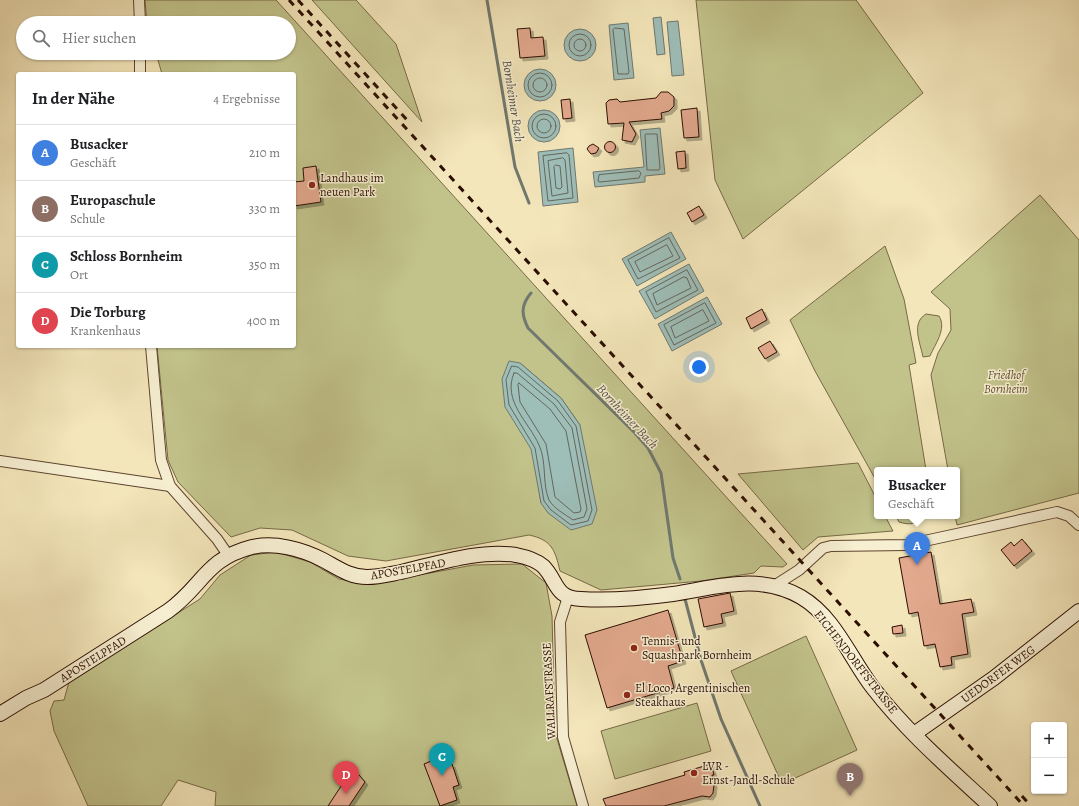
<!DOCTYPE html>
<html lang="de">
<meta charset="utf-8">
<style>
:root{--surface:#fff;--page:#f6f6f6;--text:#202124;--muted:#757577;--line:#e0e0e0;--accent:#8f2418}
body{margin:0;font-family:Alegreya,serif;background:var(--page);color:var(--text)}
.controls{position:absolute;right:12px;bottom:12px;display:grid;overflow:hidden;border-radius:4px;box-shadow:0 1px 3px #0004}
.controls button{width:36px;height:36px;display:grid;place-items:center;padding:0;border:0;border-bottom:1px solid var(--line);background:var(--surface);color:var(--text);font:20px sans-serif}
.you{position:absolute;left:699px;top:367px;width:14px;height:14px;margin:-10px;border:3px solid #fff;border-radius:50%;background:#1a73e8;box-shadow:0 0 0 6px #1a73e833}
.badge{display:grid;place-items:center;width:26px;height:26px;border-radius:50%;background:var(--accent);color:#fff;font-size:13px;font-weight:700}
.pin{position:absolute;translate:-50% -33px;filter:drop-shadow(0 1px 2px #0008)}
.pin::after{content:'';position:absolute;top:21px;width:14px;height:12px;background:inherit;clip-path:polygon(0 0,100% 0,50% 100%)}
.popup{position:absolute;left:874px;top:467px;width:86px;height:52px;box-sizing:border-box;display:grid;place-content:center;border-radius:4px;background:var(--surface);filter:drop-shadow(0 1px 3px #0005);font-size:13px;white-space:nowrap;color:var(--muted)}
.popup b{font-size:15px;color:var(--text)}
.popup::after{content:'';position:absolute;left:50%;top:100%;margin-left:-8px;border:8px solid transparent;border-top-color:var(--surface)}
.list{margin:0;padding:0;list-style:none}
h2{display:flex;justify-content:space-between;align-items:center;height:52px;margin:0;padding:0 16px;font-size:17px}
h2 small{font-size:13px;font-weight:400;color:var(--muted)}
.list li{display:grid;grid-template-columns:26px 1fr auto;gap:12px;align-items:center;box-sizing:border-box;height:56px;padding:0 16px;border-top:1px solid var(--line)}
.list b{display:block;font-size:15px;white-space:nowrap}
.list p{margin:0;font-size:13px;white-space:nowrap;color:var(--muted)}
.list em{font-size:13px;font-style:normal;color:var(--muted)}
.icon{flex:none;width:22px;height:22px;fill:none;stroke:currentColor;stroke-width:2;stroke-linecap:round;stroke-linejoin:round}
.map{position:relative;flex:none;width:1079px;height:806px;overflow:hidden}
.search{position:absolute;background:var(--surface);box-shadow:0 1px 3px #0004;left:16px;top:16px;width:280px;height:44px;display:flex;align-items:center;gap:10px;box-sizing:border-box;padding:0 14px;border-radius:22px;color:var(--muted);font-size:15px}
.panel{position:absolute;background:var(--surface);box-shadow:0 1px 3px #0004;left:16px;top:72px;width:280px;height:276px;border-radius:4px}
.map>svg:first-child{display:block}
</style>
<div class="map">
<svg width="1079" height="806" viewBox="0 0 1079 806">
<defs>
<filter id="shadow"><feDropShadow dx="3" dy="3" stdDeviation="0" flood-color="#0004"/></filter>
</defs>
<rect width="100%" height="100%" fill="#f3e6ba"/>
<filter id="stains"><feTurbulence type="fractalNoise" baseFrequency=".005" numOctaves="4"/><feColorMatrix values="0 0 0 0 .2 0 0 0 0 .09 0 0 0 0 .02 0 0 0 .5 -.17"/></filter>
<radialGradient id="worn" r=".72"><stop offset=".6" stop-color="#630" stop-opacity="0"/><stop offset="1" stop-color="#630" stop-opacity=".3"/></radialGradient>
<g fill="#c2c38b" stroke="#776846" fill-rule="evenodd">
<path d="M145 0H276L787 564 783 567 761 566 754 573 701 581 601 590 560 571C555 550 552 540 529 535L386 561 348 556 292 530 260 528 231 537 178 482 168 460 157 346H294V74H162L156 53H289V23H147ZM520 363 561 398 580 425 541 503Z"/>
<polygon points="312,0 356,0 396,44 422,122"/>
<polygon points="696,0 856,0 923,93 743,239 715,180"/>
<polygon points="1040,195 1079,240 1079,493 957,525 955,516 957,516 957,470 948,470 931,375 938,353 951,330 950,309 931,292"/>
<polygon points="885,246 904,299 916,363 909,365 926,470 877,470 877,482 815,371 790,320"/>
<path d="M926 314 939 316C947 329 935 344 930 356L923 357C920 342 911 323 926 314Z"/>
<polygon points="858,463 877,500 877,516 885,516 893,531 818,537 803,550 738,474"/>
<path d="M896 516H923C917 525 909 525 899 522Z"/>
<polygon points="276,552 310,562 339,579 371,584 473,565 522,564 546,583 552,616 555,732 577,806 215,806 216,792 178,780 161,806 88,806 54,731 50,711 54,701 64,700 69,682 200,599 220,575 251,555"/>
<polygon points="806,636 857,750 782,784 731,671"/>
<polygon points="697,703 711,751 615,779 601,731"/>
</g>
<g fill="#9ebeb8" stroke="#70786f">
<polygon points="661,17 665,54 657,55 653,18"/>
<polygon points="678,21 684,75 672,76 667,22"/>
<polygon points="628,23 634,78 614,80 609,25"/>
<circle cx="580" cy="45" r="16"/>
<circle cx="540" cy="85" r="16"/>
<circle cx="544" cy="126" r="16"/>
<polygon points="660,128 665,174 645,176 645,182 595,187 593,172 644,167 640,130"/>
<polygon points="573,148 578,202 543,206 538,152"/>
<polygon points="671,232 686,259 637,286 622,259"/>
<polygon points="689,264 704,291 655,319 639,291"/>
<polygon points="707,297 722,324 672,351 658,324"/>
<polygon points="509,361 520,363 561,398 580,425 597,510 592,524 571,530 548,513 541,503 531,449 505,407 502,379"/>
</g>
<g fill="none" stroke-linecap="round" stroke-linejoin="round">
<g stroke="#65665c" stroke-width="1">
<polygon points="615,28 624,29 629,72 628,74 618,74 613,30"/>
<circle cx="580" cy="45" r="11"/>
<circle cx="580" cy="45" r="6"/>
<circle cx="540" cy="85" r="12"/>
<circle cx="540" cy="85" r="7"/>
<circle cx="544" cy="126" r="12"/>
<circle cx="544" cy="126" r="7"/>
<polygon points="646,134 657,134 660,168 659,170 647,170 645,135"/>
<polygon points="567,153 569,155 573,198 548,201 543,156"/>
<polygon points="563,158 565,160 568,193 552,196 548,161"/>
<polygon points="556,165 560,166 562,187 560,189 556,188 554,167"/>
<polygon points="639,171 641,173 639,178 600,182 598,181 599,175"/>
<polygon points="669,238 680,258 638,279 628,260"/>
<polygon points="667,245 673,256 640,272 635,262"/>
<polygon points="687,270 698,290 656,312 646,292"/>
<polygon points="684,277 687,278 691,288 657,305 653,294"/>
<polygon points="705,303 716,323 674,345 664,325"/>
<polygon points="703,310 709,321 675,338 671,327"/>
<polygon points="512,366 518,367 558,401 576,426 592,510 588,521 571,525 551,510 544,501 535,448 509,405 506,380"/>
<path d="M514 373H517L554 404 572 428 587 509 584 517 573 520C565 514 554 509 549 500 542 484 547 462 539 445 529 422 502 401 514 373Z"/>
<polygon points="519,383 550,409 566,431 581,509 580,512 574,513 555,497 546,444 520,402 518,385"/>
</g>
<g stroke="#70786f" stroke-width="3">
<polyline points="487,0 515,167 529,203"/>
<path d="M531 293C521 305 521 314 528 328L635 433 648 448 661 473 673 558 680 579"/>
<polyline points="685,599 701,660 721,719 760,806"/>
</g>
</g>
<g fill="#e3a98e" stroke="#2c0e01" filter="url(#shadow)">
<polygon points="530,28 531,38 543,37 545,56 520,58 517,29"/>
<polygon points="661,92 668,92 674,97 674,106 669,111 661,113 662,119 629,122 636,134 632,142 622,140 624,123 608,124 606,103 609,100 617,99 620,102 656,98"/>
<polygon points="570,99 572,118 563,119 561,100"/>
<polygon points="697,108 699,137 684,138 681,110"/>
<circle cx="610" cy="147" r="5.5"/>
<polygon points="593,144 599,148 596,153 591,154 587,149 589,146"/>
<polygon points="685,151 686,168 678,169 676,152"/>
<polygon points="316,166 321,202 294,206 294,182 304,181 303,168"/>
<polygon points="699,206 704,215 692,222 687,213"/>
<polygon points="762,309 767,320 751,329 746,318"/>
<polygon points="770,341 777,352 765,359 758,348"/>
<polygon points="1022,539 1032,551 1014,566 1001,550 1011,542 1014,546"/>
<polygon points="931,552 940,604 971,599 974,612 962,614 968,654 951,657 952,665 940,667 935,644 924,646 918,612 909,614 899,558"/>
<polygon points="730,593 734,611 721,614 723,623 704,627 698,599"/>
<polygon points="668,610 683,661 668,666 674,688 607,708 585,635"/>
<polygon points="902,625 903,633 893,634 892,627"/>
<polygon points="441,757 445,767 452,764 459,785 453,787 457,800 440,806 424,764"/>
<polygon points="711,764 714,775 712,775 714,785 713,793 710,797 702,796 664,806 606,806 603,799 685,775 684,772"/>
<polygon points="353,768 365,782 349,806 328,806"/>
</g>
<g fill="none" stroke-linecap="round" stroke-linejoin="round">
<defs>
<g id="street">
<polyline points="139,0 140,23"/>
<polyline points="140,53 140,74"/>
<polyline points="151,346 161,460 170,486 217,539 228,555"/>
<polyline points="0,461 170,486"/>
<polyline points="774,586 799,570 823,548 831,546 906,545 1057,512 1069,516 1079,525"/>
<polyline points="568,597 560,622 563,737 583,806"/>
</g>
<g id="secondary">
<path d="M0 714 26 698 44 690 168 611C203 586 205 559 252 547 275 542 302 549 323 560 338 568 350 577 367 577 379 577 390 574 401 572 436 564 480 549 516 555 526 557 536 560 543 566 558 581 554 598 581 599 611 601 643 598 673 594 718 587 759 573 801 597 835 617 850 658 873 688 907 732 950 769 990 806"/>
<polyline points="914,734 994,678 1079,611"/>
</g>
</defs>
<use href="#street" stroke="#5e442f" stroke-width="12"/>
<use href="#secondary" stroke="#2c0e01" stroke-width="16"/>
<use href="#street" stroke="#f7efd2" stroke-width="10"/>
<use href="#secondary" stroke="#f7efd2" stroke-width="14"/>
<g stroke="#2c0e01" stroke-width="3" stroke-dasharray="7 7" stroke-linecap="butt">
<polyline points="289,0 1024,806"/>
<polyline points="298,0 408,121"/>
<polyline points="1022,796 1031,806"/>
</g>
</g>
<g fill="#8f2418" stroke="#f7efd2" stroke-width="1.5">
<circle cx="312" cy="185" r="4"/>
<circle cx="634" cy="648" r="4"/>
<circle cx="627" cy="695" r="4"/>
<circle cx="694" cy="773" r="4"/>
</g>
<g text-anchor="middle" stroke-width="3" stroke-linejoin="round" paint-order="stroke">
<g font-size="12" fill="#2c0e01" stroke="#f7efd2" text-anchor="start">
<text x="320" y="182">Landhaus im<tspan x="320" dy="14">neuen Park</tspan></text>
<text x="642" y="645">Tennis- und<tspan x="642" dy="14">Squashpark Bornheim</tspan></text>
<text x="635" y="692">El Loco, Argentinischen<tspan x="635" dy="14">Steakhaus</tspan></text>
<text x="702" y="770">LVR -<tspan x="702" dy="14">Ernst-Jandl-Schule</tspan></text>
</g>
<g font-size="12" font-style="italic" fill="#604d31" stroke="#f7efd2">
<text x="1006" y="379">Friedhof<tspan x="1006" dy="14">Bornheim</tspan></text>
</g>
<g font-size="12" fill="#2c0e01" stroke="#f7efd2">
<text transform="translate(408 569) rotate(-10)" y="4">APOSTELPFAD</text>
<text transform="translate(93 659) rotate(-32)" y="4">APOSTELPFAD</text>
<text transform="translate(856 662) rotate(52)" y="4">EICHENDORFFSTRASSE</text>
<text transform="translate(998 674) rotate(-36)" y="4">UEDORFER WEG</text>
<text transform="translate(549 691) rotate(-93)" y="4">WALLRAFSTRASSE</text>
</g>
<g font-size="13" font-style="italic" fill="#5a544a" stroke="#f7efd2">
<text transform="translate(514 101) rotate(81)" y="5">Bornheimer Bach</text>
<text transform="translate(628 416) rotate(47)" y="5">Bornheimer Bach</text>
</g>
</g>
<rect width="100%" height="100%" filter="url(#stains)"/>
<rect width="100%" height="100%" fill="url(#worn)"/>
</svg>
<div class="controls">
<button>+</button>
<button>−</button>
</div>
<div class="you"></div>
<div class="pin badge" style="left:917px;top:565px;background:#3f7fe0">A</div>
<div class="popup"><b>Busacker</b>Geschäft</div>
<div class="pin badge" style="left:850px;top:796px;background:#8d6e63">B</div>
<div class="pin badge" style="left:442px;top:776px;background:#0f9aa8">C</div>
<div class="pin badge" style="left:346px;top:794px;background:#e0444e">D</div>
<div class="search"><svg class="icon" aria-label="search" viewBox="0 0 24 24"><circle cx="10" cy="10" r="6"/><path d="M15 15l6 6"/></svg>Hier suchen</div>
<section class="panel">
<h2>In der Nähe<small>4 Ergebnisse</small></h2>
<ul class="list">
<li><span class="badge" style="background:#3f7fe0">A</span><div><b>Busacker</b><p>Geschäft</p></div><em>210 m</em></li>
<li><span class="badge" style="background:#8d6e63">B</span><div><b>Europaschule</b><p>Schule</p></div><em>330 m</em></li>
<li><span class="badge" style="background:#0f9aa8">C</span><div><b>Schloss Bornheim</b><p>Ort</p></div><em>350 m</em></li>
<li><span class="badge" style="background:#e0444e">D</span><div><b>Die Torburg</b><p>Krankenhaus</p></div><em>400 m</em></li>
</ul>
</section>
</div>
